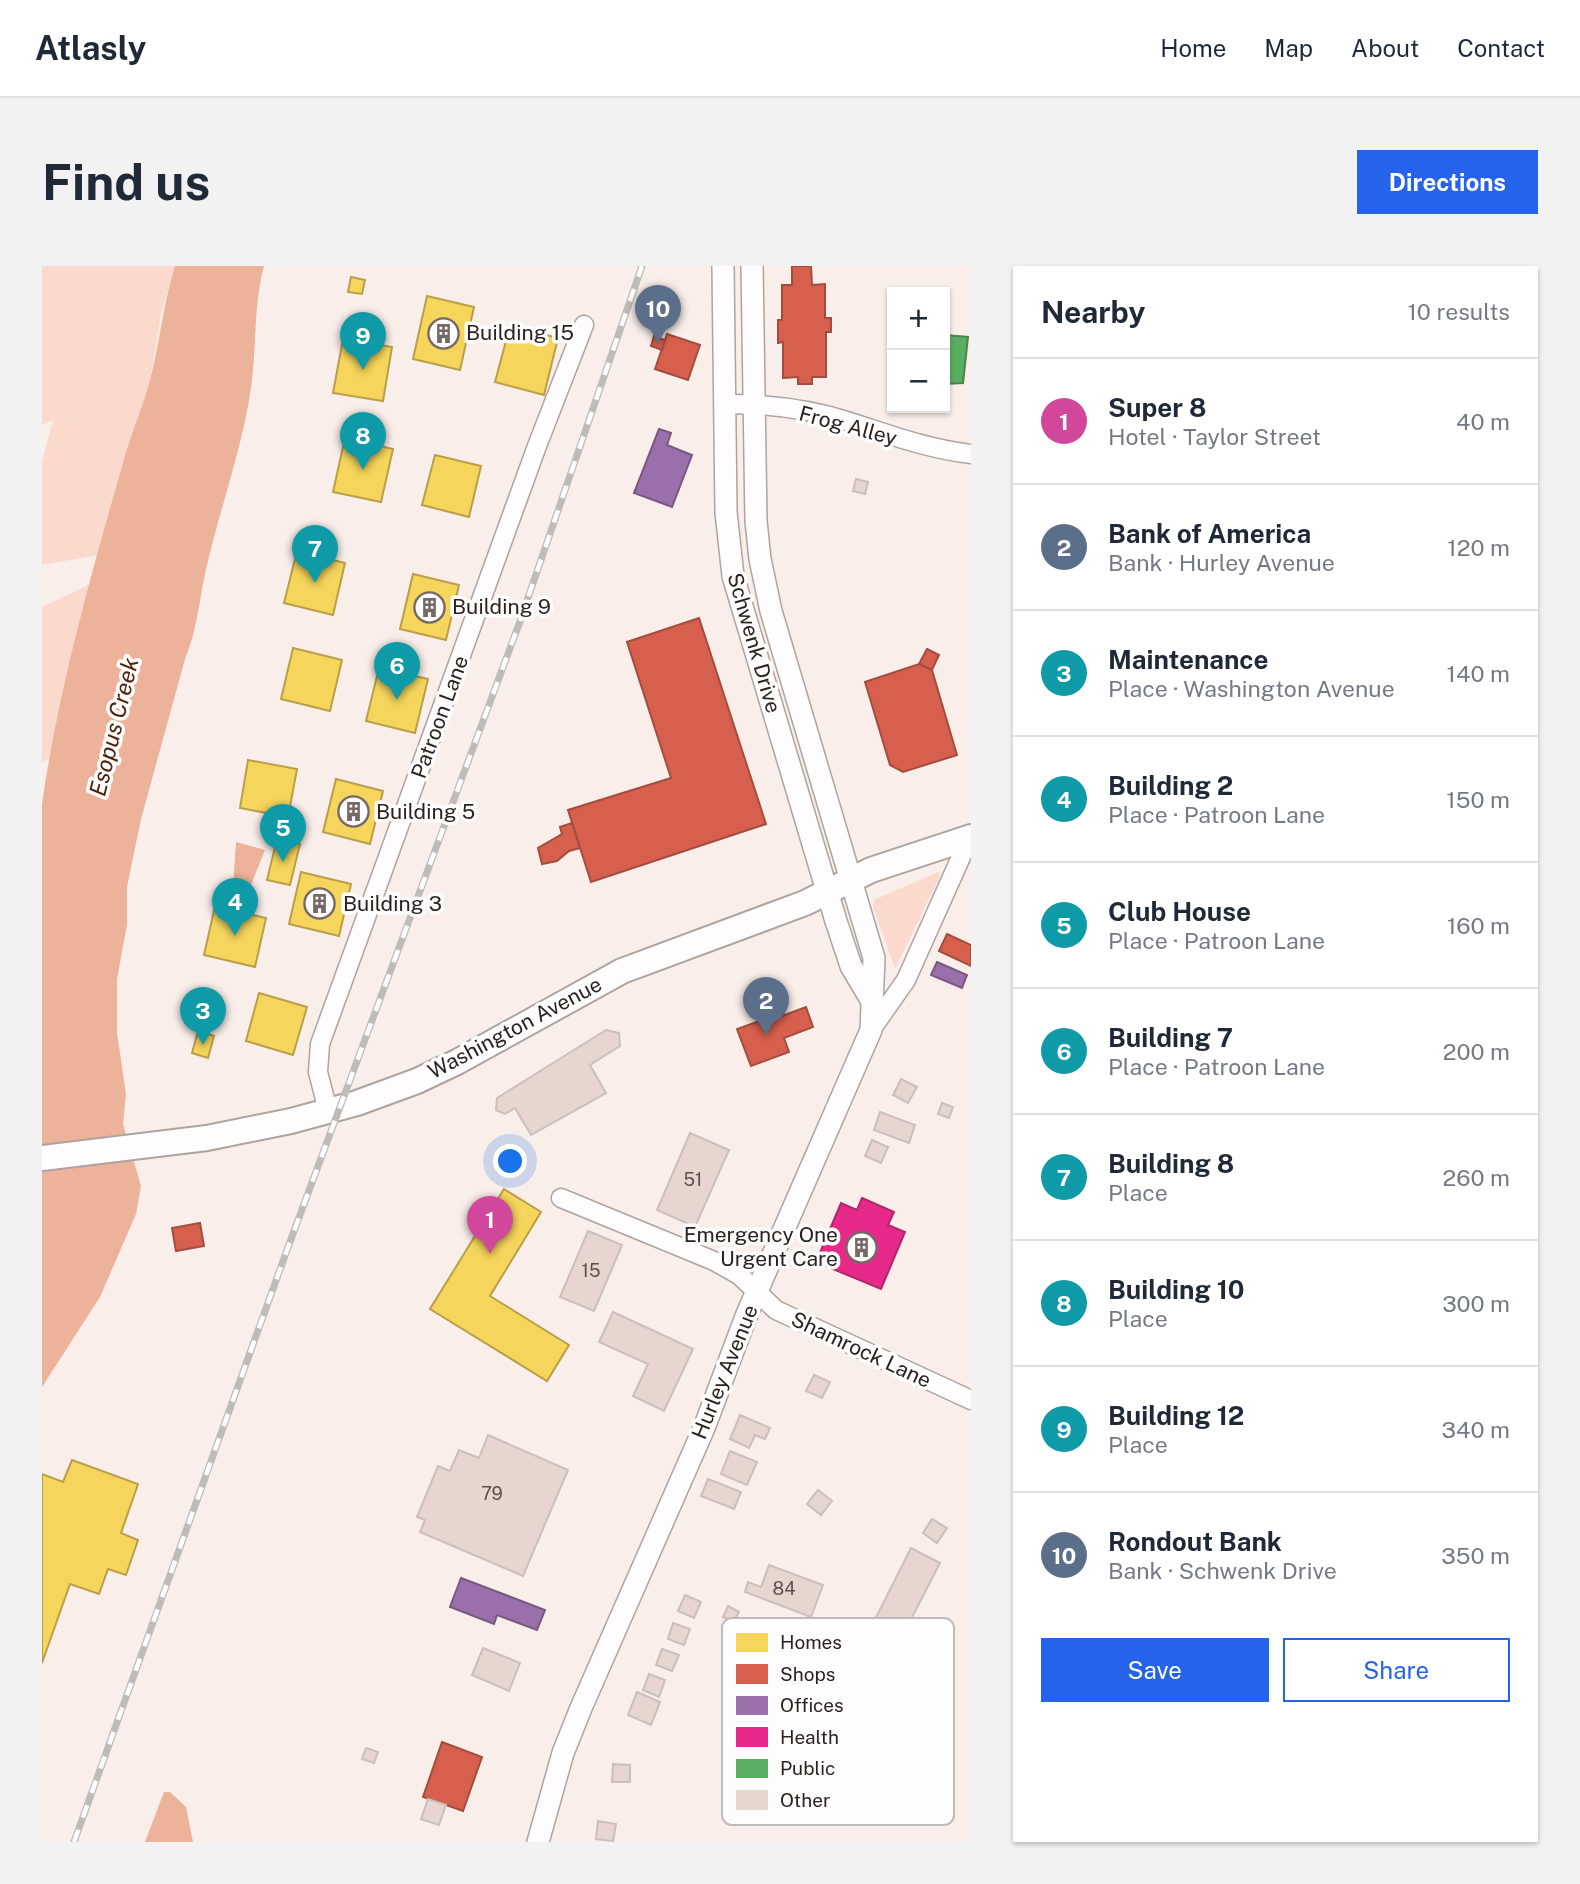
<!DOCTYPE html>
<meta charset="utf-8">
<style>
:root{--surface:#fff;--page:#f2f2f3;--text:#1f2937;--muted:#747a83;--line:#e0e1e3;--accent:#2563eb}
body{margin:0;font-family:"Public Sans",sans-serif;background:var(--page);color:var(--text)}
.controls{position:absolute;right:21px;top:21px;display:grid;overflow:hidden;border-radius:0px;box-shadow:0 2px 5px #0004}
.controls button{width:63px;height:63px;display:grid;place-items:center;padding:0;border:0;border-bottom:2px solid var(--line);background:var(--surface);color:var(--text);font:35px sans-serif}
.you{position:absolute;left:469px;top:896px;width:24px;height:24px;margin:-18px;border:5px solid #fff;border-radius:50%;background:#1a73e8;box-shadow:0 0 0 10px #1a73e833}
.badge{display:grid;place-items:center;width:46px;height:46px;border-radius:50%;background:var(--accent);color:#fff;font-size:23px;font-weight:700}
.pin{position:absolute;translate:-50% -58px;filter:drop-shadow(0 2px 4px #0008)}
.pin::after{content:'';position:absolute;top:37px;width:24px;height:21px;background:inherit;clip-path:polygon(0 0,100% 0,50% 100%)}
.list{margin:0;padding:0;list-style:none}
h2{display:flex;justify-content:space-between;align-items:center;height:91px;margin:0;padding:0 28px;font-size:30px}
h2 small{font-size:23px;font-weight:400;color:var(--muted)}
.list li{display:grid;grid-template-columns:46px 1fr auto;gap:21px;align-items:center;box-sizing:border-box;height:126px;padding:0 28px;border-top:2px solid var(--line)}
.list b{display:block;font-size:26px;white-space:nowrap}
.list p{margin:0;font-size:23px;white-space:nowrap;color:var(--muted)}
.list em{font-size:23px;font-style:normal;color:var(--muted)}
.actions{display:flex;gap:14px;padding:21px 28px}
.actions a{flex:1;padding:16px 0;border:2px solid var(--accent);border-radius:0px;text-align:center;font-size:24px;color:var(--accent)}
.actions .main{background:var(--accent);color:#fff}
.map{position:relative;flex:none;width:929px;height:1576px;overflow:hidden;border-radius:0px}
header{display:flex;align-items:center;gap:42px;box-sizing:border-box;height:98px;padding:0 35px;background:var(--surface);border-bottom:2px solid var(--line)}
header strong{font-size:33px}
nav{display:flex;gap:38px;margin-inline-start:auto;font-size:24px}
.intro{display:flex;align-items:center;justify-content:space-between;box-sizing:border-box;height:168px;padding:0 42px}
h1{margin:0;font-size:49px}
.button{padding:18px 32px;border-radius:0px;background:var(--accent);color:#fff;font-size:24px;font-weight:700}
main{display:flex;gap:42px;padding:0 42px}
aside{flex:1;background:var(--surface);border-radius:0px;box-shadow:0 2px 5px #0004}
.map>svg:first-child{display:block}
</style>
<header>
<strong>Atlasly</strong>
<nav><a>Home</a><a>Map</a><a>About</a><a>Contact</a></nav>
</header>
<div class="intro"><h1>Find us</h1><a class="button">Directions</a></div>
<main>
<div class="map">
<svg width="929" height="1576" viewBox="0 0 929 1576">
<rect width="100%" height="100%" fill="#f9eee9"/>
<g fill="#fbdacd">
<polygon points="0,0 133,0 119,48 108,115 56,289 0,299 0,196 11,154 0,159"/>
<polygon points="97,295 62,461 0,496 0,341"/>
<polygon points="896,606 898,610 853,703 831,640 832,634"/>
</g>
<g fill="#ecb29a">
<path d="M133 0H222C211 40 215 81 209 122 200 183 179 239 165 299 157 332 156 362 143 393L99 553 85 621V659L75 713V767L84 828 81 858 99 920 94 948 58 1031 0 1121V538C17 420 50 305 83 190 90 165 101 140 108 114 118 76 121 38 133 0Z"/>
<polygon points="194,576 223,584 207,624 191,621"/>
<polygon points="122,1526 128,1526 144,1541 151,1576 103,1576"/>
</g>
<g fill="#f6d55c" stroke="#ba9f49" stroke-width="2">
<polygon points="309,11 323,14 320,28 306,26"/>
<polygon points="385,30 432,41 418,104 371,93"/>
<polygon points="468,60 516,72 502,129 453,116"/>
<polygon points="301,73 350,81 341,135 291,127"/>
<polygon points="303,172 351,183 339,236 291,226"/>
<polygon points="393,189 439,200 427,251 380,239"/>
<polygon points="255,285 303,297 291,349 242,337"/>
<polygon points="371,308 417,319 404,374 358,363"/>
<polygon points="251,382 300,394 288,445 239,433"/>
<polygon points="337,402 386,413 373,467 324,455"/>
<polygon points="206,494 255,503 246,551 198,542"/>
<polygon points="294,513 341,525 328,578 281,566"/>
<polygon points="235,573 258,578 248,619 225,614"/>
<polygon points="259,606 309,618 297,670 247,658"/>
<polygon points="173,640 224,652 213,701 162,689"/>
<polygon points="217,727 265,741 251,789 204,775"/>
<polygon points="156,765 172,770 166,792 150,787"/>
<polygon points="462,923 499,946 448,1030 527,1079 505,1115 388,1043"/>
<polygon points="30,1194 96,1218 79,1267 96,1274 84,1309 66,1303 57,1328 28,1318 0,1397 0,1208 21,1216"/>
</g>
<g fill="#d6604d" stroke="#a34d3f" stroke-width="2">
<polygon points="750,0 769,0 770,19 783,18 783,52 789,52 789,66 784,66 784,111 770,111 770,118 756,118 756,111 741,112 741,76 736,77 736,54 740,54 740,19 750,19"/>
<polygon points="625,68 658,79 646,114 613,103"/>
<polygon points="612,70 623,74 620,84 609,80"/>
<polygon points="657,352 724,558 549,616 526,544 629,512 585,376"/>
<polygon points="885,383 897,389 890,404 877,398"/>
<polygon points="877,398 890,404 915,489 861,506 848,499 823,416"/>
<polygon points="530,557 538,582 527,585 515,595 500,598 496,582 520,568 518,561"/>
<polygon points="905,668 929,679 929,700 897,685"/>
<polygon points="736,739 740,750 764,741 771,761 742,772 747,786 709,800 695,763 723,753 720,745"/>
<polygon points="158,957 162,980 134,985 130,962"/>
<polygon points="400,1476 440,1491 421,1545 381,1531"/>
</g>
<g fill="#9970ab" stroke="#795880" stroke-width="2">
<polygon points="617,163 629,167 625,179 650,189 630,241 592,227"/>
<polygon points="895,696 925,709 920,722 889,709"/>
<polygon points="419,1312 503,1344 495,1364 455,1349 452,1358 408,1341"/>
</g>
<polygon fill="#e7298a" stroke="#af2769" stroke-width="2" points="820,932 852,946 846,959 863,966 839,1023 774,996 799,937 815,944"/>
<polygon fill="#5aae61" stroke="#4c844d" stroke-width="2" points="903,69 926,71 921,117 903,118"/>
<g fill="#e7d6cf" stroke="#cabfba" stroke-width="2">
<polygon points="814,213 826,216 823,228 811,225"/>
<polygon points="564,764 577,767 578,780 548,799 564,827 489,869 473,842 463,848 454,844 455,832"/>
<polygon points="859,813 875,821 866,837 851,829"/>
<polygon points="900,837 911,841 907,852 896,848"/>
<polygon points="838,846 873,859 867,877 832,864"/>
<polygon points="648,867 687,884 653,961 615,944"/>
<polygon points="830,874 846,881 839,897 823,890"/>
<polygon points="546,965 580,979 552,1045 518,1031"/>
<polygon points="571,1046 651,1083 622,1145 591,1130 606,1098 557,1076"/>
<polygon points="772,1109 788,1116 780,1132 764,1125"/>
<polygon points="698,1149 728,1162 723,1173 713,1169 707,1182 688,1173"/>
<polygon points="446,1169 526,1204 481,1310 378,1266 383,1254 375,1251 396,1200 408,1205 417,1184 437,1192"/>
<polygon points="688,1185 715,1196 705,1219 679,1208"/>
<polygon points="666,1213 699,1226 692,1243 659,1230"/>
<polygon points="776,1224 790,1235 779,1249 765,1238"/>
<polygon points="890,1253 905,1262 895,1277 881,1267"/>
<polygon points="869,1282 898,1297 865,1361 909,1383 895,1412 822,1375"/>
<polygon points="727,1299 781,1319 769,1351 703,1326 706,1316 719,1321"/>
<polygon points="643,1329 659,1336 652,1352 636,1345"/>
<polygon points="686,1340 697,1346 691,1356 681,1351"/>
<polygon points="631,1357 648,1363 642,1379 626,1373"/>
<polygon points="441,1382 478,1397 467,1425 430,1409"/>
<polygon points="620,1383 637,1389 630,1405 614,1399"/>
<polygon points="607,1408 623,1414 617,1431 601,1424"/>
<polygon points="595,1426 618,1436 609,1459 586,1449"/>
<polygon points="324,1482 336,1486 332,1497 320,1493"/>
<polygon points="571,1498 588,1499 588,1516 570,1516"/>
<polygon points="386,1533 404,1539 397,1559 379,1553"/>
<polygon points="556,1555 574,1558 571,1575 554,1573"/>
</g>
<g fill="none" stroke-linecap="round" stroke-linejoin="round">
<defs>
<g id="minor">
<path d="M683 138C723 138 767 143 805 155 846 168 885 183 929 188"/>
<polyline points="829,764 864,714 928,571"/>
<polyline points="286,845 276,806 278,778 495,180 542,59"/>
<polyline points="519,932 672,995 697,1009 734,1044 929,1134"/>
</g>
<g id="tertiary">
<polyline points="681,0 684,246 691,310 794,655 809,700 831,737"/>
<polyline points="496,1576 521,1487 539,1442 662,1162 705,1048 829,764 832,692 729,345 718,293 714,255 710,0"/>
</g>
<polyline id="secondary" points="0,892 165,872 249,855 315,837 375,815 415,796 580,705 763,637 829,604 929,571"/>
</defs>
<use href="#minor" stroke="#ada39f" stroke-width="21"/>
<use href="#tertiary" stroke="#ada39f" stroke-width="24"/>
<use href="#secondary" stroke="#ada39f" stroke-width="28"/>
<use href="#minor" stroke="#fefcfc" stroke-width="18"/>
<use href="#tertiary" stroke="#fefcfc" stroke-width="21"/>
<use href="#secondary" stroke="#fefcfc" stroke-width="24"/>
<defs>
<polyline id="rail" points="32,1576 245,984 477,358 600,0"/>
</defs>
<use href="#rail" stroke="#bebbb9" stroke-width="7"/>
<use href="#rail" stroke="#fdfdfd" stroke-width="4.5" stroke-dasharray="13" stroke-linecap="butt"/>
</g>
<defs>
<symbol id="building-ring" viewBox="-11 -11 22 22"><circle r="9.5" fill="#fdfdfd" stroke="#746964" stroke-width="1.5"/><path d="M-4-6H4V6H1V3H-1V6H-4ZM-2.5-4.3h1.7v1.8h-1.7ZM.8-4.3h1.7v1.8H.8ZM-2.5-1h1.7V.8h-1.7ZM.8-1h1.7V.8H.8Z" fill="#746964"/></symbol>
</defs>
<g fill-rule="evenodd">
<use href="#building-ring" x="384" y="50" width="35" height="35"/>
<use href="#building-ring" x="370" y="324" width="35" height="35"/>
<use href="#building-ring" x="294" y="528" width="35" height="35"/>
<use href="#building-ring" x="260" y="620" width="35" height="35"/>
<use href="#building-ring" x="802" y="964" width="35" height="35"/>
</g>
<g text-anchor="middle" stroke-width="7" stroke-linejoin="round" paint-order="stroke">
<g font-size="18" fill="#5c4e4a">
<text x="651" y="920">51</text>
<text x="549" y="1011">15</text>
<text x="450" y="1234">79</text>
<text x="742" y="1329">84</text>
</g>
<g font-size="21" fill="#2d211d" stroke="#fdfdfd" text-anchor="start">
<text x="424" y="74">Building 15</text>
<text x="410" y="348">Building 9</text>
<text x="334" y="553">Building 5</text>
<text x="301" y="645">Building 3</text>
<text x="796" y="976" text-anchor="end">Emergency One<tspan x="796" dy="24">Urgent Care</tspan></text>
</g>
<g font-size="21" fill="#2d211d" stroke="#fdfdfd">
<text transform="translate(806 160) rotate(15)" y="7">Frog Alley</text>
<text transform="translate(712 377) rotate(74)" y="7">Schwenk Drive</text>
<text transform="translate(398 451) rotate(-70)" y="7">Patroon Lane</text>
<text transform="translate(473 762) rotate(-28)" y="7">Washington Avenue</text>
<text transform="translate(819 1084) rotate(25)" y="7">Shamrock Lane</text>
<text transform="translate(683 1106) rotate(-68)" y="7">Hurley Avenue</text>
</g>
<g font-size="23" font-style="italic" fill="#52210a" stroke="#fdfdfd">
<text transform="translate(72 461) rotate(-76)" y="8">Esopus Creek</text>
</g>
</g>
<rect x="680" y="1352" width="232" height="207" rx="10" fill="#fdfdfd" stroke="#bfbbba" stroke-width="2"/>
<rect x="694" y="1367" width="32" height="19" fill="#f6d55c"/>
<rect x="694" y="1398" width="32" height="20" fill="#d6604d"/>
<rect x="694" y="1430" width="32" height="19" fill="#9970ab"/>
<rect x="694" y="1461" width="32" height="20" fill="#e7298a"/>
<rect x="694" y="1493" width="32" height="19" fill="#5aae61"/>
<rect x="694" y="1524" width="32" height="20" fill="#e7d6cf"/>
<g font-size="19" fill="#2d211d">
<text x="738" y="1383">Homes</text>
<text x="738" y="1415">Shops</text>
<text x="738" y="1446">Offices</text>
<text x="738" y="1478">Health</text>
<text x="738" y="1509">Public</text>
<text x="738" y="1541">Other</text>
</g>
</svg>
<div class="controls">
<button>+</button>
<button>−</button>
</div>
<div class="you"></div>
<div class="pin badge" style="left:448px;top:988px;background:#d1479c">1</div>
<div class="pin badge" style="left:724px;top:769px;background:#5c6f8a">2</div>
<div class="pin badge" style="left:161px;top:779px;background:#0f9aa8">3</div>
<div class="pin badge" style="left:193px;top:670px;background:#0f9aa8">4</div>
<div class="pin badge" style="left:241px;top:596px;background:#0f9aa8">5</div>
<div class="pin badge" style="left:355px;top:434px;background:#0f9aa8">6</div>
<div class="pin badge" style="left:273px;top:317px;background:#0f9aa8">7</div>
<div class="pin badge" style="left:321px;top:204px;background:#0f9aa8">8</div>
<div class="pin badge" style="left:321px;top:104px;background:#0f9aa8">9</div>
<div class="pin badge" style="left:616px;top:77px;background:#5c6f8a">10</div>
</div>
<aside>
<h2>Nearby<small>10 results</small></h2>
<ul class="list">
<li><span class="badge" style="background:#d1479c">1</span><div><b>Super 8</b><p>Hotel · Taylor Street</p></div><em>40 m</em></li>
<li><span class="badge" style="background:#5c6f8a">2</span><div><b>Bank of America</b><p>Bank · Hurley Avenue</p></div><em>120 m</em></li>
<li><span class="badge" style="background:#0f9aa8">3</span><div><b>Maintenance</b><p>Place · Washington Avenue</p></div><em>140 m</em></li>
<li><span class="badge" style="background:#0f9aa8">4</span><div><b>Building 2</b><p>Place · Patroon Lane</p></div><em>150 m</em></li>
<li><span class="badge" style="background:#0f9aa8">5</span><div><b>Club House</b><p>Place · Patroon Lane</p></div><em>160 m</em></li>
<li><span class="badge" style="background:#0f9aa8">6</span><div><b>Building 7</b><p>Place · Patroon Lane</p></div><em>200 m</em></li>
<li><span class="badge" style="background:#0f9aa8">7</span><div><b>Building 8</b><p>Place</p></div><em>260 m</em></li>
<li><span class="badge" style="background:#0f9aa8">8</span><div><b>Building 10</b><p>Place</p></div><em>300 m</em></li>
<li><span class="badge" style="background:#0f9aa8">9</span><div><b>Building 12</b><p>Place</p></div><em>340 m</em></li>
<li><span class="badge" style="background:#5c6f8a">10</span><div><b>Rondout Bank</b><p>Bank · Schwenk Drive</p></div><em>350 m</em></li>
</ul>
<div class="actions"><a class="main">Save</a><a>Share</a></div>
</aside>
</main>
